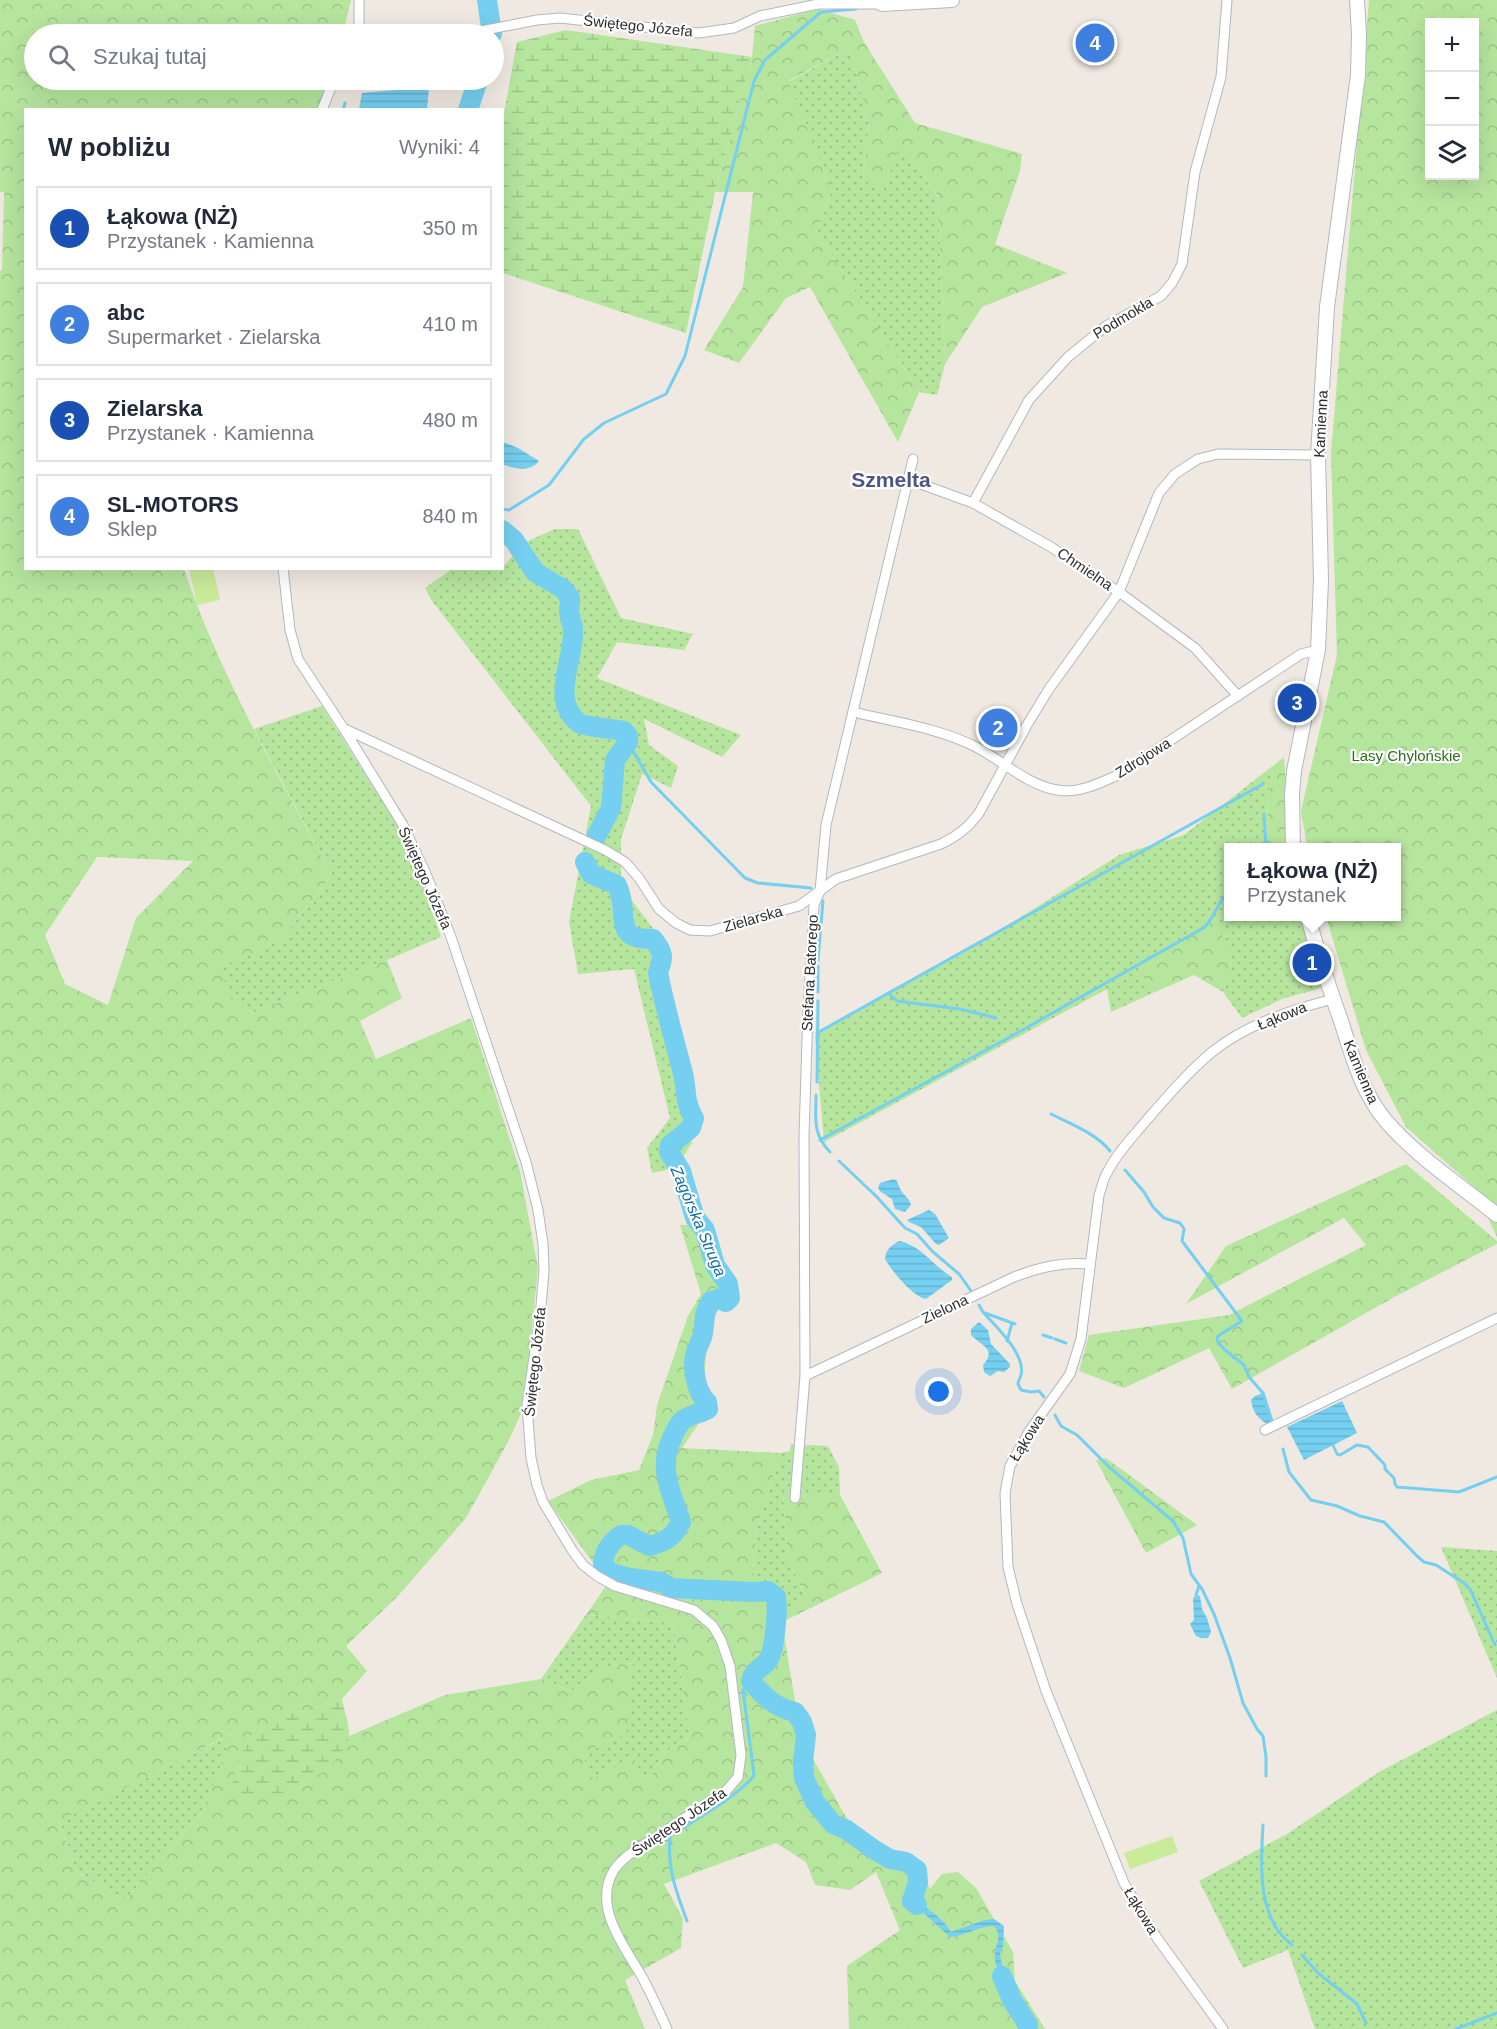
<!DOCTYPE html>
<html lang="pl">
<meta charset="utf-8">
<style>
:root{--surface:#fff;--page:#f6f6f7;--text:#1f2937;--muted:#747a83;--line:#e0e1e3;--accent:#111827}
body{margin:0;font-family:Arial,sans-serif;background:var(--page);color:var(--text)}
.controls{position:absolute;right:18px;top:18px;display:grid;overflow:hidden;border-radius:0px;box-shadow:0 6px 24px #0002}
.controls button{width:54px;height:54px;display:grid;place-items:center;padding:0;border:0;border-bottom:2px solid var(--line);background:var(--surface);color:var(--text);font:30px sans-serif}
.you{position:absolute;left:939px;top:1392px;width:21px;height:21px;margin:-15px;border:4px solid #fff;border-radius:50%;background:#1a73e8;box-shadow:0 0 0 9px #1a73e833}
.badge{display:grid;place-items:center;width:39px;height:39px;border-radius:50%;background:var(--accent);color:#fff;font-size:20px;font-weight:700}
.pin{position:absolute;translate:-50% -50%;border:3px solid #fff;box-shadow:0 2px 6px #0006}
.popup{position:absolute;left:1224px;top:843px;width:177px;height:78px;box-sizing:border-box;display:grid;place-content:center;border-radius:0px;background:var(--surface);filter:drop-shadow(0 2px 4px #0005);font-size:20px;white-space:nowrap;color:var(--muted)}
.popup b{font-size:22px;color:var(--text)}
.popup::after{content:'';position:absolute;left:50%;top:100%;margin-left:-12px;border:12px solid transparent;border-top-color:var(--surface)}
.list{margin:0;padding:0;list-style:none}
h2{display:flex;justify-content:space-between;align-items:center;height:78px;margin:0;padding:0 24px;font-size:26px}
h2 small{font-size:20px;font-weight:400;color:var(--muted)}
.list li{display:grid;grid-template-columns:39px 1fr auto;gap:18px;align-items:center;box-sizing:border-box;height:84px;margin:0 12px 12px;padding:0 12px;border:2px solid var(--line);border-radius:0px}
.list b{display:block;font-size:22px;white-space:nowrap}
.list p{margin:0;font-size:20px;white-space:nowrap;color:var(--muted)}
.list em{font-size:20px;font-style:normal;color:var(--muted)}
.icon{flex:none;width:33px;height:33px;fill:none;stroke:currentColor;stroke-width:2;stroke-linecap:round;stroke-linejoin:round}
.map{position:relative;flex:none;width:1497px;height:2029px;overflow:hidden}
.search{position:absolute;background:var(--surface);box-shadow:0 6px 24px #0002;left:24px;top:24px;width:480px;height:66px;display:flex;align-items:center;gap:15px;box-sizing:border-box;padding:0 21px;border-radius:33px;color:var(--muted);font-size:22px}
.panel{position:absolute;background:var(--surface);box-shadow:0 6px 24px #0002;left:24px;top:108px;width:480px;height:462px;border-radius:0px}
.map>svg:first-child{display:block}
</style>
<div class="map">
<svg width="1497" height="2029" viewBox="0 0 1497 2029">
<defs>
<pattern id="grass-dots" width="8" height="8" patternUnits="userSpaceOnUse" patternTransform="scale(1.5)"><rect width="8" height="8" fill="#b6e59e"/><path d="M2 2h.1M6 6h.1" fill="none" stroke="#9dc588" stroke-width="1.8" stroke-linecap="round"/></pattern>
<pattern id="forest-crowns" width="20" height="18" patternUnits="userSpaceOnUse" patternTransform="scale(1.5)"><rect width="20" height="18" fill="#b6e59e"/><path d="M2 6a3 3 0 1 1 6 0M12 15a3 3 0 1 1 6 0" fill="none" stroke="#9dc588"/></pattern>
<pattern id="wetland-marsh" width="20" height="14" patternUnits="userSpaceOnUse" patternTransform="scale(1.5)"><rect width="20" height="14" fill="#b6e59e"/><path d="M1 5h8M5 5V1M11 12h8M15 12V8" fill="none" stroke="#9dc588"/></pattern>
<pattern id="water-rules" width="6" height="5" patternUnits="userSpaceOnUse" patternTransform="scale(1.5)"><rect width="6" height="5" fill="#75cff0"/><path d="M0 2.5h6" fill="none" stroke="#66b2ce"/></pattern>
</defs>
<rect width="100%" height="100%" fill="#efe9e1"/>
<g fill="url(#grass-dots)">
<polygon points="850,48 869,123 863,178 882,194 900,143 938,197 945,364 937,395 919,392 817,232 832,190 788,82"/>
<polygon points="554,529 578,529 621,618 693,634 684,650 617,642 597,678 741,735 722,757 644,719 649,745 678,766 671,788 642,774 621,839 621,886 664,943 692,1143 676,1168 652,1173 647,1148 670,1118 634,969 578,974 569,922 591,806 432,601 425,588 452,569 502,568 524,543"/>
<polygon points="322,706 397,825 422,881 441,937 387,960 252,1013 228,997 221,967 281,940 332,875 254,729"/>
<polygon points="1274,765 1268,795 1266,847 1228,848 1228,916 1302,917 1321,988 1282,999 1242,1018 1223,992 1232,960 1215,921 1137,966 1153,993 1111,1012 1107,989 824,1142 815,1036 888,993 962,954 1119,855 1184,835"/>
<polygon points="791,1444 828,1446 839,1467 840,1495 783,1494 788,1558 807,1601 786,1612 779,1604 779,1597 771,1588 762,1584 753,1574 757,1528 780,1453 790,1451"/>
<polygon points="1441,1547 1497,1551 1497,1678"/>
<polygon points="586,1615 673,1623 690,1737 661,1755 647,1786 588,1781 583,1752 633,1663 605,1667 571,1691 541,1679"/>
<polygon points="1497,1710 1497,2029 1315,2029 1288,1950 1243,1968 1199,1881 1287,1834 1379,1772"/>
<polygon points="234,1733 202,1813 125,1900 76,1871 59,1820"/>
</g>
<g fill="url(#forest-crowns)" fill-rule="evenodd">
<path d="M0 0H351L343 34H34V80H333L320 109 26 110V568L184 569C220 676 279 776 332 875L281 940 222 967 228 997 252 1013 387 960 402 998 360 1021 376 1059 471 1018 520 1171 538 1268 524 1407 508 1442 466 1518 397 1597 346 1646 367 1671 342 1699 287 1715 300 1787C320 1773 343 1761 349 1736L445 1695 541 1679 571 1691 605 1667 633 1663 626 1735 583 1752 588 1781 633 1757 647 1786 661 1755 690 1737 673 1623 586 1615 608 1583 548 1501 591 1480 639 1470 653 1435 657 1405 688 1316 701 1294 680 1225H690L714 1249 725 1293 711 1315 706 1356 704 1381 713 1394V1414L699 1423 682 1448 780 1453 757 1528 753 1573 762 1584 771 1588 779 1597V1604L786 1612 807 1601 788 1558 783 1493 840 1495 882 1573 782 1622 801 1738 858 1838 915 1858 930 1889 942 1874 958 1872 976 1888 1013 1952 1015 1981 1045 2029H849L847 1966 900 1930 876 1872 850 1890 815 1885 806 1862 776 1843 664 1884 683 1919 681 1948 625 1980 645 2029H0V271L2 270 4 192H0ZM97 857 193 861 136 918 108 1005 65 984 45 935ZM233 1733 202 1813 125 1900 76 1871 59 1821Z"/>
<path d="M1369 0H1497V1237L1473 1186 1406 1127 1366 1050 1326 917 1396 916V848L1307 847 1301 811 1337 655 1331 453ZM1430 22H1474V176H1430Z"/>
<polygon points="818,9 855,20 864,42 915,123 1022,154 1020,171 995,244 1067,273 982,307 945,364 938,196 900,144 882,195 863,178 869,123 850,48 788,81 832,190 817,232 919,392 898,442 810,287 786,298 739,363 704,350 743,287 753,192 715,192 752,57 755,26"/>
<polygon points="1284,757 1290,847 1266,848 1268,795 1274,765"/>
<polygon points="1216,920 1232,960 1223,992 1194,975 1153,993 1137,966"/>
<polygon points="1406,1164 1497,1241 1497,1244 1396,1296 1232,1389 1209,1348 1124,1388 1079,1371 1089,1335 1229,1315 1366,1245 1344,1218 1186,1304 1226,1246"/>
<polygon points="1106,1458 1197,1525 1146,1553 1096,1460"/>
</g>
<g fill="url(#wetland-marsh)">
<polygon points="566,30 752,57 715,192 686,333 503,273 503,118 517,42"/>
<path d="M342 1699C344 1710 349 1724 349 1735 349 1754 315 1780 299 1787 281 1796 260 1798 241 1800L231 1790 237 1762 252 1734 287 1715Z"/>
</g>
<g fill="#c9ec9a">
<polygon points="189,569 213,569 220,600 197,605"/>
<polygon points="1172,1836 1178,1852 1130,1869 1124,1853"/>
</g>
<g fill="url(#water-rules)">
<polygon points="429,87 427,109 359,109 362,93"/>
<path d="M503 442 518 448 539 461C529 473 516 468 503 465Z"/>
<polygon points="894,1179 897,1181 901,1191 909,1200 911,1205 905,1212 895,1209 892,1199 881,1192 878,1188 880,1183"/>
<polygon points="929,1210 935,1214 949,1238 939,1245 936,1244 921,1227 909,1222 907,1220"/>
<path d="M899 1241C921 1245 933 1266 952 1277V1280L926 1299C913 1297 891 1270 885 1259 886 1250 890 1246 899 1241Z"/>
<path d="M979 1322 988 1330 991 1344 1010 1364V1367L1004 1372 998 1371 990 1376 984 1372 983 1365C998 1349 980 1345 971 1335V1329Z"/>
<path d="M1263 1393 1272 1421 1268 1425C1257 1417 1253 1413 1251 1400L1255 1396Z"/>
<polygon points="1342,1401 1357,1433 1304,1460 1287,1427"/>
<polygon points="1196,1595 1200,1596 1202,1609 1207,1618 1211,1632 1208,1638 1201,1638 1196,1636 1190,1624 1194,1620 1193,1598"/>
<path d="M915 1881 921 1882 916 1902C930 1910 942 1917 951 1932L985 1920 994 1919 1004 1926 1003 1947 1000 1951 1001 1961 1015 1997 1009 2000C1004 1987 996 1971 995 1958 994 1945 1004 1937 994 1926 978 1926 965 1936 950 1937L909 1900Z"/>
</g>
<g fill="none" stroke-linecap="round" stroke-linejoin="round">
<g stroke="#75cff0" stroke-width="3">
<polyline points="343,110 345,103"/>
<polyline points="502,509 509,510 549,485 584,439 604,423 666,394 685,356 754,81 765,60 821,12 856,9"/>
<polyline points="628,742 651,782 745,878 758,883 811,888"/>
<polyline points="1264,814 1266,848"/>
<polyline points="818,960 823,901"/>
<polyline points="818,992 818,966"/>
<polyline points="888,993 897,1001 960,1009 996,1018"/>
<polyline points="817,1033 1263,784"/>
<polyline points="817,1082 818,1001"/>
<path d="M816 1095C816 1119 812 1133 830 1152"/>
<path d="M1051 1114C1071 1124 1097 1134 1110 1151"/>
<path d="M820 1140 1010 1037 1205 927C1215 916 1215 906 1228 893"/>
<polyline points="839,1161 876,1196 905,1228 917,1234 932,1251 959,1274 971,1291"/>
<polyline points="1125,1170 1144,1192 1153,1207 1164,1218 1180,1223 1184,1229 1182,1241 1242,1321 1218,1336 1217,1341 1225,1350 1244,1365 1249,1377 1263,1393 1272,1421"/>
<path d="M979 1305 983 1312C996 1327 1026 1354 1021 1375 1020 1379 1018 1381 1018 1384L1021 1390 1031 1392 1039 1391 1044 1397"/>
<polyline points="985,1313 1015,1324"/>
<polyline points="1043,1335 1052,1338"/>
<polyline points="1055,1339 1066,1343"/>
<polyline points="1007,1341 1012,1323"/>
<polyline points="1055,1415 1061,1426 1077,1435 1109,1467 1173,1521 1183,1538 1191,1574 1202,1589 1214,1614 1230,1658 1243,1703 1257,1729 1263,1736 1266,1757 1266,1776"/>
<polyline points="1333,1445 1337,1454 1340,1455 1357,1445 1368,1447 1385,1465 1385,1469 1394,1478 1395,1484 1397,1487 1459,1492 1497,1477"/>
<polyline points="1283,1449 1289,1472 1311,1500 1337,1506 1360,1516 1384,1522 1417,1556 1424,1562 1436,1565 1464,1583 1470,1589 1495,1645"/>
<polyline points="1196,1595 1199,1586"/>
<path d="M1263 1825C1261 1859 1258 1901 1278 1931 1282 1936 1287 1941 1292 1945"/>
<path d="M687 1921C676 1890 667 1870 670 1836 690 1823 744 1792 754 1775L743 1690 751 1681"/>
<polyline points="1302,1955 1318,1973 1357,2004 1366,2023"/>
<polyline points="1456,2029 1497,2013"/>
</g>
<g stroke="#75cff0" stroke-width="20">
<polyline points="487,0 492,34"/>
<polyline points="468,110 478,80"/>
<path d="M502 530 514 540 535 572 563 589 570 598C570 603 569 608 569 612 569 618 573 624 573 630 575 658 549 700 579 723 586 727 614 729 624 731L628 736V742L615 760 611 808 597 835"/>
<path d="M585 862 591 874 617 885C631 914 610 940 653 939 664 954 664 955 658 973 665 1007 674 1040 683 1073 687 1090 684 1102 694 1118L691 1128 670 1145 669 1152 681 1171 695 1218 705 1230 715 1265 728 1284 730 1298 726 1302 719 1299 711 1301C702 1317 706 1318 703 1333 702 1341 696 1348 695 1356 692 1369 697 1394 707 1402L708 1409C700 1414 691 1414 683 1420 678 1424 676 1430 673 1436 657 1468 671 1491 681 1522 674 1537 665 1542 649 1546L628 1535H621C610 1543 605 1550 603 1563L609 1572 630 1578 662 1582 671 1588 752 1592 768 1591 776 1597C778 1609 775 1648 769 1659 763 1669 754 1668 751 1681 763 1696 776 1708 795 1712L802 1722 806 1735 803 1762 804 1778 815 1802 833 1824 847 1830 873 1849 890 1859 906 1862 917 1870 918 1882 912 1901 917 1905"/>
<polyline points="1002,1976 1012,2000 1028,2025 1027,2029"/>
</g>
<defs>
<g id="street">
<polyline points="359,34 359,0"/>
<polyline points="465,34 537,20 560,18 699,33 734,28 760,16 818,4 882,4"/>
<polyline points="322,110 334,80"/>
<polyline points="907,479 973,503 1051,547 1119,592 1195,648 1238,696"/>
<polyline points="973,503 1029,400 1068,357 1106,326 1161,296 1172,283 1182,264 1195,172 1221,77 1227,0"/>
<path d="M283 568 290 630 298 659 344 729 403 825 426 874 451 937 526 1162 538 1210 543 1244 544 1271 540 1317 527 1405 531 1458 537 1485 543 1502 572 1550 583 1565 597 1576 615 1586 694 1610 713 1626 721 1640 730 1666 741 1755 738 1777 726 1791C704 1805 683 1819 661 1834 645 1844 625 1854 614 1870 592 1906 624 1946 641 1975 651 1993 659 2011 667 2029"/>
<path d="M853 712C894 722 939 728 976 747 1003 761 1027 785 1057 790 1078 794 1100 783 1118 775L1301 654 1318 650"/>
<path d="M345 729 605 850 625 862 639 878 659 909 676 923 690 930 710 931 799 906 836 879 941 844C957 836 968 828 979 813L1027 725 1049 689 1119 592 1159 493 1175 474 1198 459 1218 454 1318 455"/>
<path d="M805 1376 1014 1277C1040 1267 1062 1262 1090 1264"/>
<polyline points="1265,1430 1497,1318"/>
<polyline points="795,1498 805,1376 804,1136 808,1009 814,905 820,891 826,825 913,459"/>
<path d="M1223 2029 1157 1938 1124 1883 1046 1691 1017 1604 1008 1567 1005 1493 1010 1466 1030 1430 1070 1374 1081 1339 1099 1195C1102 1187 1103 1179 1107 1173 1116 1154 1132 1138 1145 1122 1166 1098 1188 1072 1212 1052 1247 1024 1291 1010 1333 999"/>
</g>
<g id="secondary">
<polyline points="882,0 882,4 952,0"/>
<polyline points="1293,848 1292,794 1294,771 1318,650 1321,580 1318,455 1327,307 1358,75 1359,34 1357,0"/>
<path d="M1308 916C1317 952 1329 987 1341 1021 1352 1055 1362 1093 1386 1121 1417 1157 1460 1185 1497 1215"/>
</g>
</defs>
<use href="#street" stroke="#b4b7c1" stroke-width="11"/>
<use href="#secondary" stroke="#b4b7c1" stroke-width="16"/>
<use href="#street" stroke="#fff" stroke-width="9"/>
<use href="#secondary" stroke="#fff" stroke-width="14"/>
</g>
<g text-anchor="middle" stroke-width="4.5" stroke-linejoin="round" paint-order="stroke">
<g font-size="15" fill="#2e2e2e" stroke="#fff">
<text transform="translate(638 26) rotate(6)" y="5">Świętego Józefa</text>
<text transform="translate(1123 318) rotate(-31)" y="5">Podmokła</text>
<text transform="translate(1321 424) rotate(-87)" y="5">Kamienna</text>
<text transform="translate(1085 569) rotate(34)" y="5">Chmielna</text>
<text transform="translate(1143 758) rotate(-32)" y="5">Zdrojowa</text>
<text transform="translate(425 878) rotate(66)" y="5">Świętego Józefa</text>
<text transform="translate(753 919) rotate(-16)" y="5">Zielarska</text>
<text transform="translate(810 973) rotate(-87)" y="5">Stefana Batorego</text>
<text transform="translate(1282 1016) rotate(-22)" y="5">Łąkowa</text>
<text transform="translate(1361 1072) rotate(67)" y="5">Kamienna</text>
<text transform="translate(945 1309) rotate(-25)" y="5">Zielona</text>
<text transform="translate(535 1362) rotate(-84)" y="5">Świętego Józefa</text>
<text transform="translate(1027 1438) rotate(-58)" y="5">Łąkowa</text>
<text transform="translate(679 1822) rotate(-34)" y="5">Świętego Józefa</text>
<text transform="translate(1141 1911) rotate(59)" y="5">Łąkowa</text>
</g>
<g font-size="15" fill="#2c6e1b" stroke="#fff">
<text x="1406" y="761">Lasy Chylońskie</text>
</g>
<g font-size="16" font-style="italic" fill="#0d6fa3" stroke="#fff">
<text transform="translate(699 1221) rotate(67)" y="6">Zagórska Struga</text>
</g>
<g font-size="21" font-weight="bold" fill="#4d5680" stroke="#fff">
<text x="891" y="487">Szmelta</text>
</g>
</g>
</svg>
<div class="controls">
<button>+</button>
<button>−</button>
<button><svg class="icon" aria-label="layers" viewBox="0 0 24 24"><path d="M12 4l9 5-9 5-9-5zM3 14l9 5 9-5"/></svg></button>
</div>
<div class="you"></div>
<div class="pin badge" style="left:1312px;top:963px;background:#1a4fb4">1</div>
<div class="popup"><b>Łąkowa (NŻ)</b>Przystanek</div>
<div class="pin badge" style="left:998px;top:728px;background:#3f7fe0">2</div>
<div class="pin badge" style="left:1297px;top:703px;background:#1a4fb4">3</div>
<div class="pin badge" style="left:1095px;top:43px;background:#3f7fe0">4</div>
<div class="search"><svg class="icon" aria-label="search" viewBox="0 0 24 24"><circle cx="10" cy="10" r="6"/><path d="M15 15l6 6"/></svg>Szukaj tutaj</div>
<section class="panel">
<h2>W pobliżu<small>Wyniki: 4</small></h2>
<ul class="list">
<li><span class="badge" style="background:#1a4fb4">1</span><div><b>Łąkowa (NŻ)</b><p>Przystanek · Kamienna</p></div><em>350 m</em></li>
<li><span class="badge" style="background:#3f7fe0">2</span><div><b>abc</b><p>Supermarket · Zielarska</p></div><em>410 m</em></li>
<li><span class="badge" style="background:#1a4fb4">3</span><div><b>Zielarska</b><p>Przystanek · Kamienna</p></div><em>480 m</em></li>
<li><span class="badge" style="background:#3f7fe0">4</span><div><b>SL-MOTORS</b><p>Sklep</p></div><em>840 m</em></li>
</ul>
</section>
</div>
